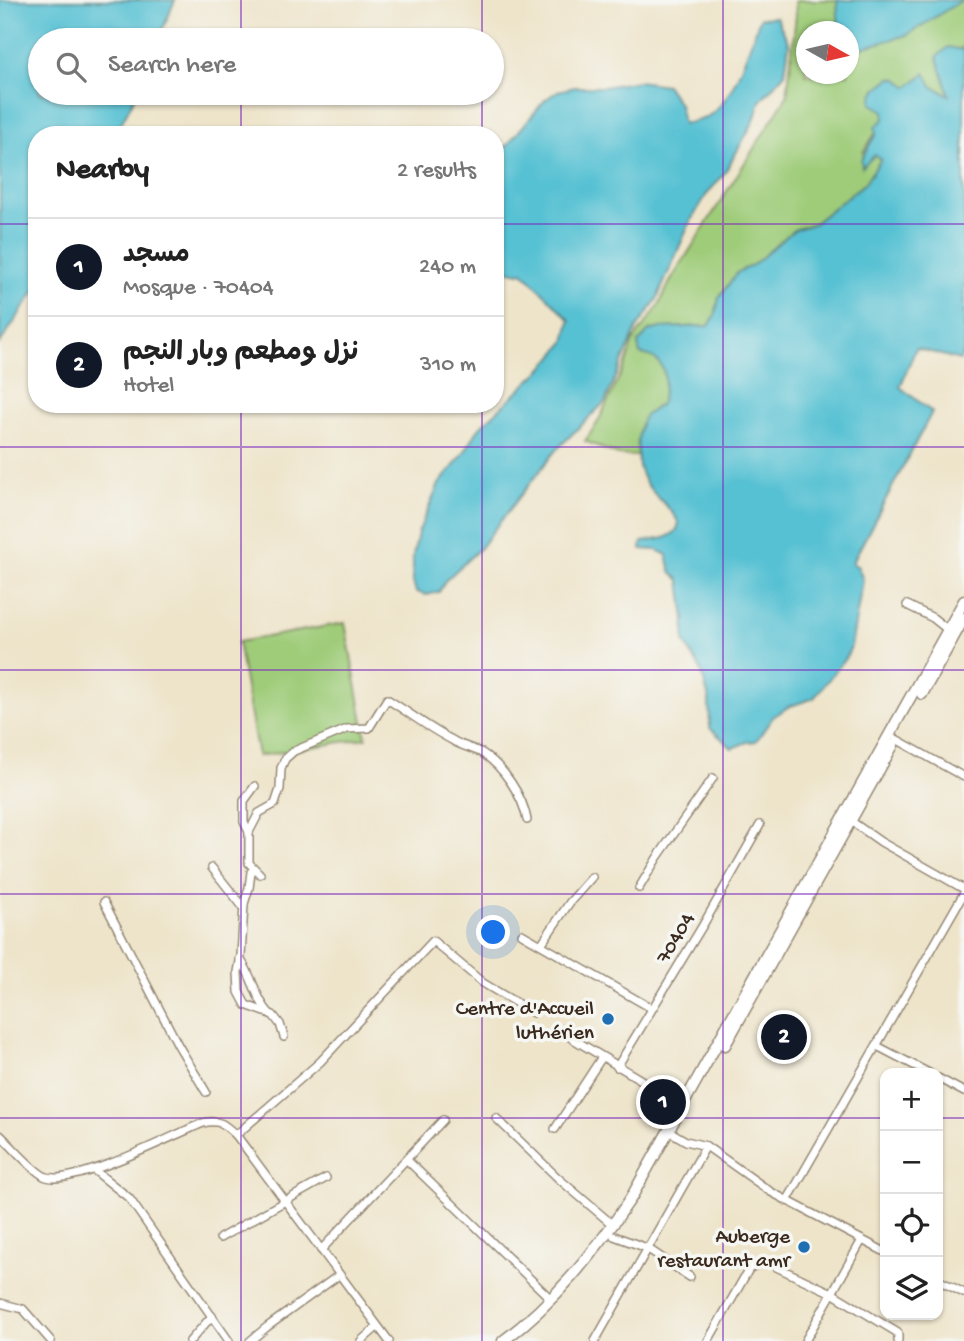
<!DOCTYPE html>
<meta charset="utf-8">
<style>
:root{--surface:#fff;--page:#f2f2f2;--text:#222;--muted:#767676;--line:#e0e0e0;--accent:#111827}
body{margin:0;font-family:"Gochi Hand","Playpen Sans Arabic",sans-serif;background:var(--page);color:var(--text)}
.controls{position:absolute;right:21px;bottom:21px;display:grid;overflow:hidden;border-radius:14px;box-shadow:0 2px 5px #0004}
.controls button{width:63px;height:63px;display:grid;place-items:center;padding:0;border:0;border-bottom:2px solid var(--line);background:var(--surface);color:var(--text);font:35px sans-serif}
.compass{position:absolute;left:796px;top:21px;width:63px;height:63px;border-radius:50%;background:var(--surface);box-shadow:0 2px 5px #0004;rotate:98deg}
.you{position:absolute;left:494px;top:933px;width:24px;height:24px;margin:-18px;border:5px solid #fff;border-radius:50%;background:#1a73e8;box-shadow:0 0 0 10px #1a73e833}
.badge{display:grid;place-items:center;width:46px;height:46px;border-radius:50%;background:var(--accent);color:#fff;font-size:23px;font-weight:700}
.pin{position:absolute;translate:-50% -50%;border:4px solid #fff;box-shadow:0 2px 7px #0006}
.list{margin:0;padding:0;list-style:none}
h2{display:flex;justify-content:space-between;align-items:center;height:91px;margin:0;padding:0 28px;font-size:30px}
h2 small{font-size:23px;font-weight:400;color:var(--muted)}
.list li{display:grid;grid-template-columns:46px 1fr auto;gap:21px;align-items:center;box-sizing:border-box;height:98px;padding:0 28px;border-top:2px solid var(--line)}
.list b{display:block;font-size:26px;white-space:nowrap}
.list p{margin:0;font-size:23px;white-space:nowrap;color:var(--muted)}
.list em{font-size:23px;font-style:normal;color:var(--muted)}
.icon{flex:none;width:38px;height:38px;fill:none;stroke:currentColor;stroke-width:2;stroke-linecap:round;stroke-linejoin:round}
.map{position:relative;flex:none;width:964px;height:1341px;overflow:hidden}
.search{position:absolute;background:var(--surface);box-shadow:0 2px 5px #0004;left:28px;top:28px;width:476px;height:77px;display:flex;align-items:center;gap:18px;box-sizing:border-box;padding:0 24px;border-radius:38px;color:var(--muted);font-size:26px}
.panel{position:absolute;background:var(--surface);box-shadow:0 2px 5px #0004;left:28px;top:126px;width:476px;height:287px;border-radius:28px}
.map>svg:first-child{display:block}
</style>
<div class="map">
<svg width="964" height="1341" viewBox="0 0 964 1341">
<rect width="100%" height="100%" fill="#f6f6f2"/>
<filter id="ink" filterUnits="userSpaceOnUse"><feTurbulence type="fractalNoise" baseFrequency=".0143" numOctaves="2"/><feDisplacementMap in="SourceGraphic" scale="14" xChannelSelector="R" yChannelSelector="G"/><feConvolveMatrix kernelMatrix="1 2 1 2 8 2 1 2 1" color-interpolation-filters="sRGB"/></filter>
<filter id="wash" filterUnits="userSpaceOnUse"><feTurbulence type="fractalNoise" baseFrequency=".00686" numOctaves="4" result="noise"/><feDisplacementMap in="SourceGraphic" scale="28" xChannelSelector="R" yChannelSelector="G"/><feGaussianBlur stdDeviation="1.57" result="paint"/><feColorMatrix in="noise" values="0 0 0 0 0 0 0 0 0 0 0 0 0 0 0 0 0 1.4 0 .05"/><feComposite in="paint" operator="in"/></filter>
<g filter="url(#wash)">
<rect width="100%" height="100%" fill="#eee4ca"/>
<g fill="#9fcc79" stroke="#6d7b4c" stroke-width="2" fill-rule="evenodd">
<path d="M795 0H964V50L961 48 949 95 933 87 915 82 907 88 891 78 875 90 884 111V120L863 152 875 155 881 159 865 183 850 195 813 224 794 230 753 265 738 272 719 297 715 316 709 326 661 328 649 331 638 343 640 354 652 355 662 365 666 382 661 403 645 417 639 435 638 456 618 455 585 441 598 422 627 361 633 341 658 307 671 280 787 96 796 15ZM806 32H848V74H806Z"/>
<polygon points="345,623 366,738 258,756 238,642"/>
</g>
<g fill="#57c1d3" stroke="#497678" stroke-width="2">
<polygon points="0,0 175,0 158,40 40,40 40,93 137,93 115,135 37,135 37,288 0,343"/>
<polygon points="837,0 962,0 907,35 854,50 849,49 848,32 839,31"/>
<path d="M776 17 789 43 785 73 760 101 754 121 724 174 707 194 690 222 657 299 637 328 605 402 556 450 479 549 446 580 439 592 427 595 416 592 413 582V556L418 533 439 484 462 456 480 427 543 368 565 342 570 320 523 272 519 273 495 267V177L498 165 504 149 545 100 558 91 575 87H604L638 81 666 85 679 104 683 124C690 122 699 121 705 118 734 103 748 48 760 18Z"/>
<path d="M948 47 964 50V350L960 360 916 348 900 387 932 412 852 563 858 567 863 580 851 646 847 656 814 698 788 707 773 717 756 741 747 742 732 748 710 728 709 699 701 670 684 641 685 619 680 580 671 572 667 555 657 550 641 549 642 542 665 538 676 532 679 523C668 502 644 491 639 466 636 452 637 430 644 417 648 412 657 409 661 403 663 400 662 396 663 393 668 372 662 356 640 354L638 343 649 331 661 328 709 326 715 316 719 298 738 272 753 265 794 230 813 224 850 195 865 183 881 160 875 155 862 167 861 160 876 134 875 127 884 119V111L872 104C870 91 882 85 891 78L898 79 908 87 925 73 933 87 949 95 937 57Z"/>
</g>
</g>
<g filter="url(#ink)">
<g fill="none" stroke-linecap="round" stroke-linejoin="round">
<defs>
<g id="minor">
<polyline points="907,605 933,618 948,630"/>
<polyline points="896,739 964,777"/>
<polyline points="255,786 244,801 244,822 249,832 249,863 260,874"/>
<polyline points="848,819 881,842 964,889"/>
<path d="M249 832 259 813 275 804 280 789 281 768 285 759 294 751 347 729 369 728 387 699C408 712 430 729 452 740 461 746 472 748 482 753 503 766 523 796 527 820"/>
<polyline points="212,868 243,907 249,888 251,872"/>
<polyline points="639,888 657,858 713,778"/>
<polyline points="104,902 178,1045 206,1092"/>
<polyline points="244,905 241,956 238,972 239,992 246,1005 273,1015 280,1024 284,1037"/>
<polyline points="522,934 651,1008"/>
<polyline points="542,943 570,902 592,877"/>
<path d="M240 959C253 976 255 998 269 1013"/>
<polyline points="568,1036 683,1105"/>
<polyline points="877,1046 929,1073"/>
<polyline points="617,1067 703,925 760,825"/>
<polyline points="938,1078 964,1092"/>
<polyline points="496,1118 558,1178 613,1225"/>
<polyline points="555,1129 602,1057"/>
<polyline points="669,1131 686,1141 706,1146 771,1192 885,1252"/>
<path d="M0 1135C12 1146 30 1168 44 1176 70 1189 173 1135 203 1123 219 1119 224 1124 236 1135L389 1341"/>
<polyline points="236,1135 320,1062 433,941 483,983 533,1013"/>
<polyline points="407,1160 551,1299"/>
<polyline points="94,1170 129,1198 229,1341"/>
<polyline points="787,1201 964,893"/>
<polyline points="614,1236 647,1248 690,1277"/>
<polyline points="220,1238 326,1178"/>
<polyline points="321,1250 443,1120"/>
<polyline points="938,1280 964,1293"/>
<polyline points="0,1303 23,1309 51,1341"/>
<polyline points="190,1341 212,1316"/>
<polyline points="250,1341 267,1327 339,1275"/>
<polyline points="361,1341 377,1327"/>
<polyline points="595,1341 706,1146"/>
<polyline points="708,1341 749,1269 758,1264 770,1264 832,1293 898,1333 898,1341"/>
<polyline points="805,1341 862,1240"/>
</g>
<g id="secondary">
<polyline points="922,694 964,618"/>
<polyline points="725,1045 893,745"/>
<path d="M503 1341C555 1302 595 1252 631 1198L964 601"/>
</g>
</defs>
<use href="#minor" stroke="#948774" stroke-width="10"/>
<use href="#secondary" stroke="#948774" stroke-width="13"/>
<use href="#minor" stroke="#fff" stroke-width="7"/>
<use href="#secondary" stroke="#fff" stroke-width="10"/>
</g>
</g>
<path fill="none" stroke="#7b2cbf" stroke-width="2" stroke-opacity="0.55" d="M241 0V40M482 0V40M723 0V1341M241 93V135M482 93V135M0 224H37M495 224H964M241 404V1341M482 404V1341M0 447H964M0 670H964M0 894H964M0 1118H885M938 1118H964"/>
<g fill="#1f6fb2" stroke="#f6f6f2" stroke-width="2.5">
<circle cx="608" cy="1019" r="7"/>
<circle cx="804" cy="1247" r="7"/>
</g>
<g text-anchor="middle" stroke-width="7" stroke-linejoin="round" paint-order="stroke">
<g font-size="21" fill="#3b2a1e" stroke="#f6f6f2">
<text transform="translate(674 937) rotate(-59)" y="7">70404</text>
</g>
<g font-size="21" fill="#3b2a1e" stroke="#f6f6f2" text-anchor="end">
<text x="594" y="1014">Centre d'Accueil<tspan x="594" dy="24">luthérien</tspan></text>
<text x="790" y="1242">Auberge<tspan x="790" dy="24">restaurant amr</tspan></text>
</g>
</g>
</svg>
<div class="controls">
<button>+</button>
<button>−</button>
<button><svg class="icon" aria-label="locate" viewBox="0 0 24 24"><circle cx="12" cy="12" r="6"/><path d="M12 2v4M12 18v4M2 12h4M18 12h4"/></svg></button>
<button><svg class="icon" aria-label="layers" viewBox="0 0 24 24"><path d="M12 4l9 5-9 5-9-5zM3 14l9 5 9-5"/></svg></button>
</div>
<svg class="compass" viewBox="-18 -18 36 36"><path d="M0-13l5 13h-10z" fill="#e53935"/><path d="M0 13l5-13h-10z" fill="#767676"/></svg>
<div class="you"></div>
<div class="pin badge" style="left:663px;top:1102px">1</div>
<div class="pin badge" style="left:784px;top:1037px">2</div>
<div class="search"><svg class="icon" aria-label="search" viewBox="0 0 24 24"><circle cx="10" cy="10" r="6"/><path d="M15 15l6 6"/></svg>Search here</div>
<section class="panel">
<h2>Nearby<small>2 results</small></h2>
<ul class="list">
<li><span class="badge">1</span><div><b>مسجد</b><p>Mosque · 70404</p></div><em>240 m</em></li>
<li><span class="badge">2</span><div><b>نزل ومطعم وبار النجم</b><p>Hotel</p></div><em>310 m</em></li>
</ul>
</section>
</div>
